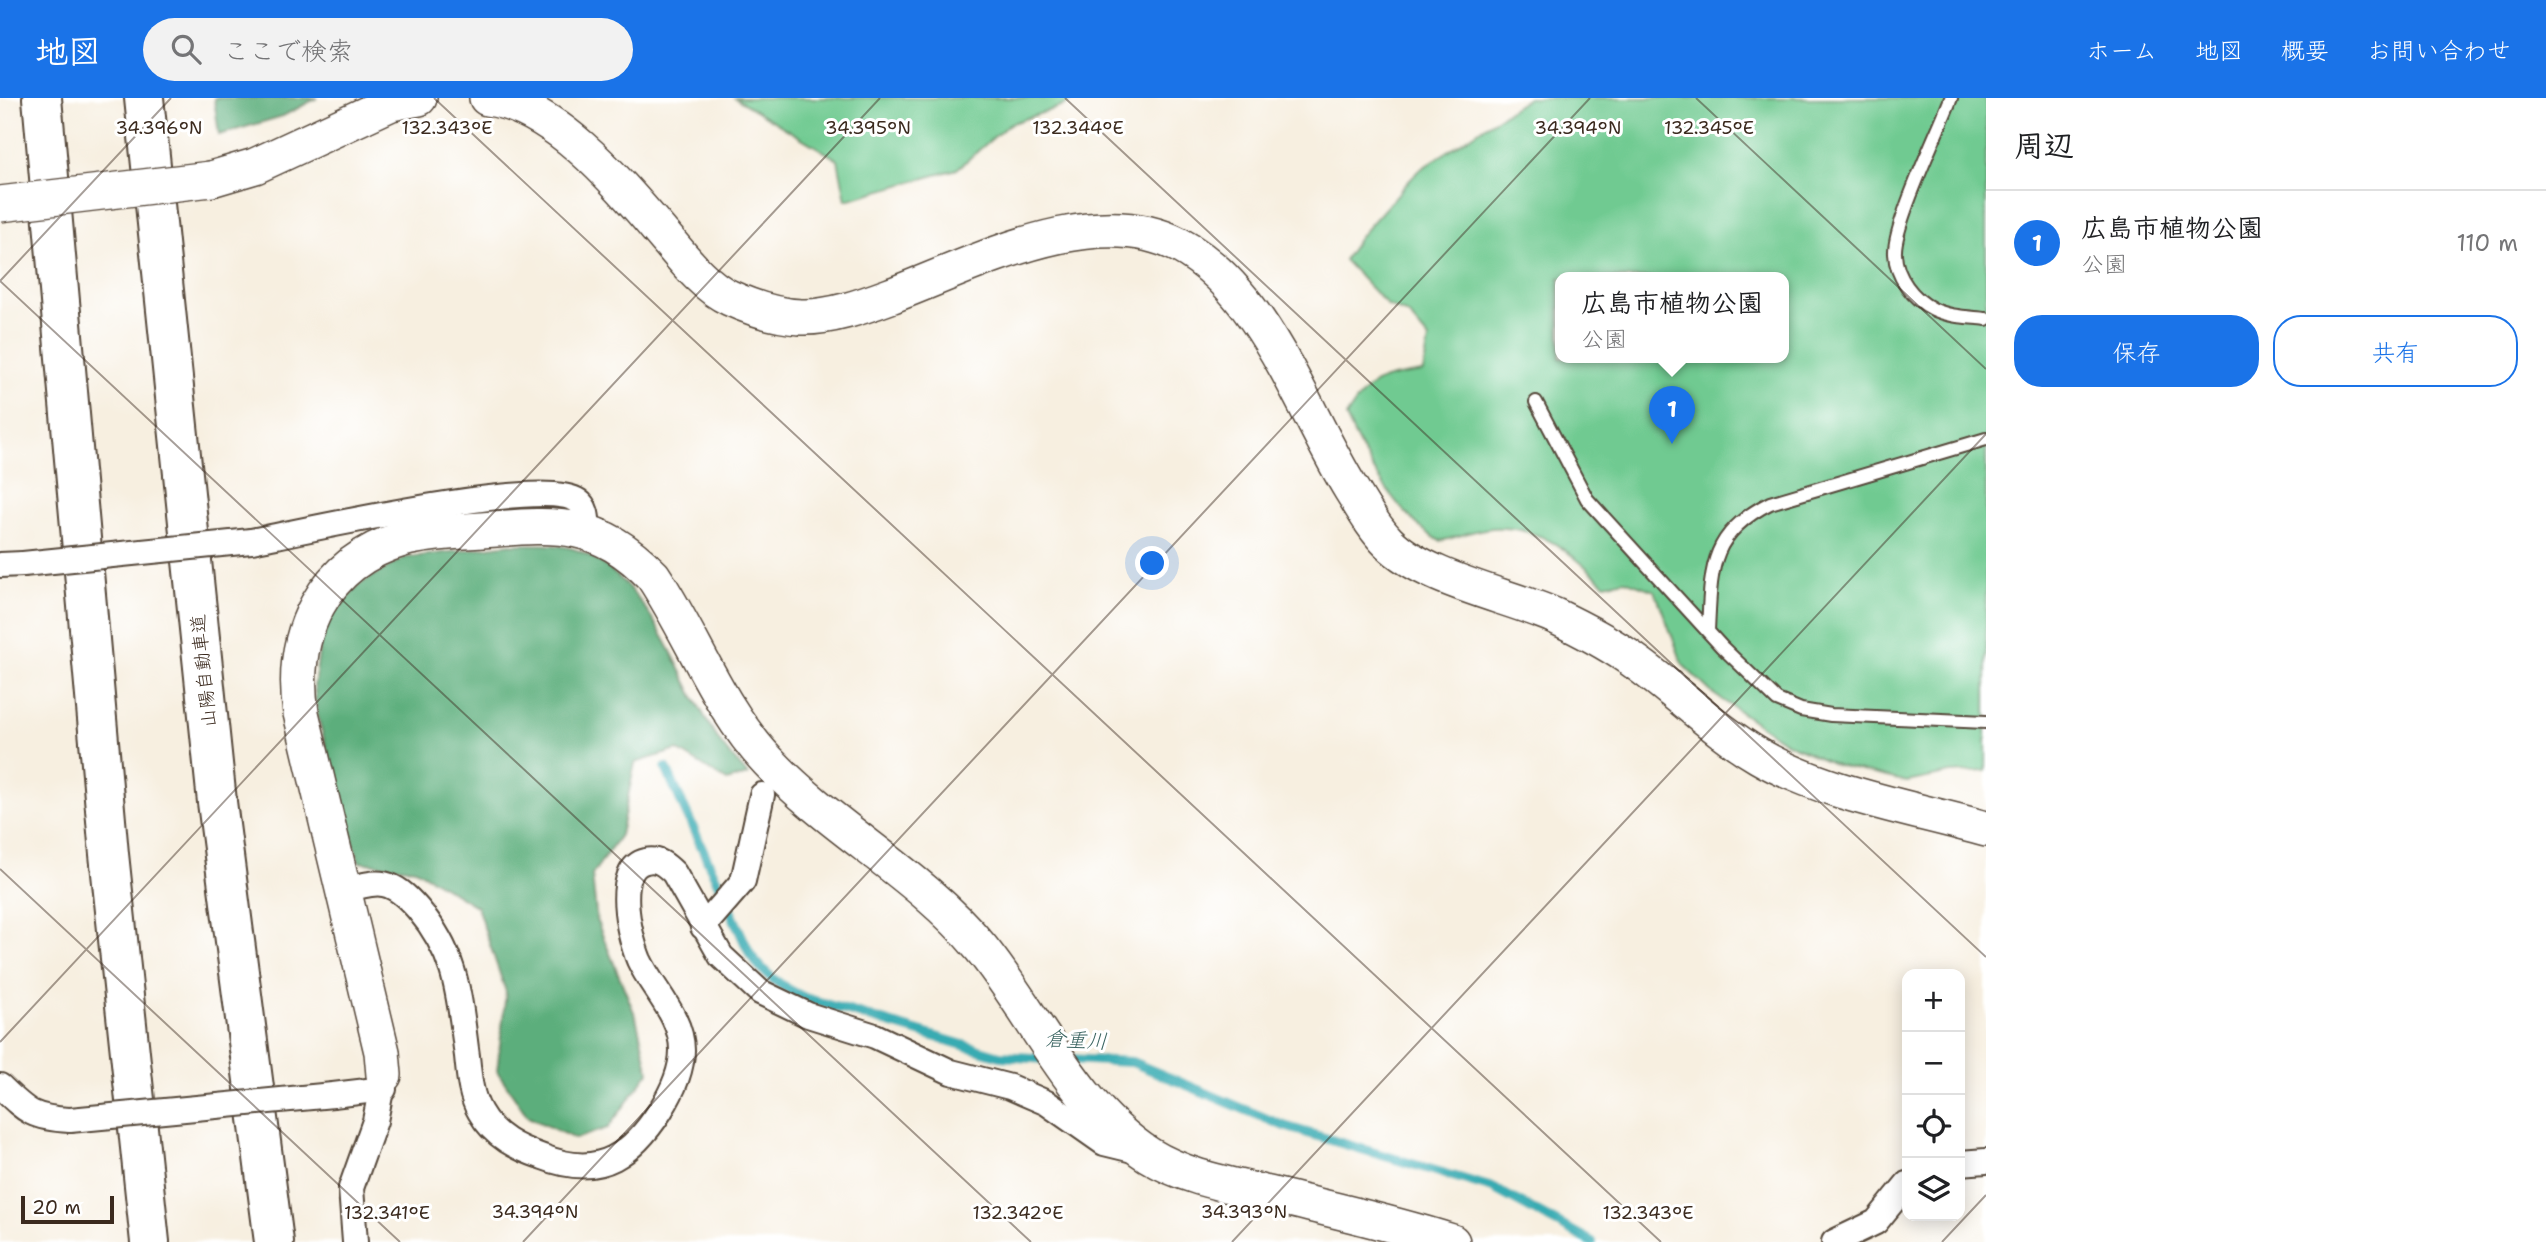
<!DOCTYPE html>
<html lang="ja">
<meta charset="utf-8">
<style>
:root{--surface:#fff;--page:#f2f2f2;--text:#202124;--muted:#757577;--line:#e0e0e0;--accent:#1a73e8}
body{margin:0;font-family:"Shantell Sans","Klee One",sans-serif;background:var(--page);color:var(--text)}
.controls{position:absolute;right:21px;bottom:21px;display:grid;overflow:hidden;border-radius:14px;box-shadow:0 4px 18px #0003}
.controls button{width:63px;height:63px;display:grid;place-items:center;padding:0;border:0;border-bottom:2px solid var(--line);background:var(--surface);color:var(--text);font:35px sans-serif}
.scale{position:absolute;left:21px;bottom:18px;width:93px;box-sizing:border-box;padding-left:7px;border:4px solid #3b2a1e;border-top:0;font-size:19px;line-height:24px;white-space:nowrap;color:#3b2a1e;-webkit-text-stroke:5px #fff;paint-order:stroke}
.you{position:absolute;left:1153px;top:466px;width:24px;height:24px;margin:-18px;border:5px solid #fff;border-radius:50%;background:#1a73e8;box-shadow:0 0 0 10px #1a73e833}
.badge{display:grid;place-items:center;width:46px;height:46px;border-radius:50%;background:var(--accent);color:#fff;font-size:23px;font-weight:700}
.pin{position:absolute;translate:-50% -58px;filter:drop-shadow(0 2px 4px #0008)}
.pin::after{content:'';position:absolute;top:37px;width:24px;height:21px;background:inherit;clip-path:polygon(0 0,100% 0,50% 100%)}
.popup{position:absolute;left:1555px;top:174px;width:234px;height:91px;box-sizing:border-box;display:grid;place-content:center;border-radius:14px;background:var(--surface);filter:drop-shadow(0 2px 5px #0005);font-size:23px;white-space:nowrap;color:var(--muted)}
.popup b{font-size:26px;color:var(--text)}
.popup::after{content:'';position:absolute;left:50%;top:100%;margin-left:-14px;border:14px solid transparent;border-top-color:var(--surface)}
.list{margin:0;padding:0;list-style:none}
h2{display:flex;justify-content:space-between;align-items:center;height:91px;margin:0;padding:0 28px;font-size:30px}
h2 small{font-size:23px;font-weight:400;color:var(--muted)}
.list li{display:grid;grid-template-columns:46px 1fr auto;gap:21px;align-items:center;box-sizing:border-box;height:105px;padding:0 28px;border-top:2px solid var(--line)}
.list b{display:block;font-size:26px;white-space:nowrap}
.list p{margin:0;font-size:23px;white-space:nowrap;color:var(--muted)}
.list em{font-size:23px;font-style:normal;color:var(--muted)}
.actions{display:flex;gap:14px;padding:21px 28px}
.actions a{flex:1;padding:16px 0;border:2px solid var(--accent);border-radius:28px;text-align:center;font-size:24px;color:var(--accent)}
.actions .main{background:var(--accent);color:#fff}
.icon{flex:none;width:38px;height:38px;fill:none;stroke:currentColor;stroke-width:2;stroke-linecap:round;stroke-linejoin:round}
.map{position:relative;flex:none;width:1986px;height:1144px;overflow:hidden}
header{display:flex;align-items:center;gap:42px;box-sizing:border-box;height:98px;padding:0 35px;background:var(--accent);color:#fff}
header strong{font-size:33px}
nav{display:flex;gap:38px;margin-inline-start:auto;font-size:24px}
.search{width:490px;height:63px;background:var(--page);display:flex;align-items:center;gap:18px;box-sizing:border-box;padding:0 24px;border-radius:38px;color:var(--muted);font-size:26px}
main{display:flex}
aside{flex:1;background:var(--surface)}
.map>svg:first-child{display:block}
</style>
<header>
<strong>地図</strong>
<div class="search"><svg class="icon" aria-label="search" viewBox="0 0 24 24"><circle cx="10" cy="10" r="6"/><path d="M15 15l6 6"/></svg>ここで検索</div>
<nav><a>ホーム</a><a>地図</a><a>概要</a><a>お問い合わせ</a></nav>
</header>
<main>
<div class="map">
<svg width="1986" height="1144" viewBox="0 0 1986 1144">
<rect width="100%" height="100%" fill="#fff"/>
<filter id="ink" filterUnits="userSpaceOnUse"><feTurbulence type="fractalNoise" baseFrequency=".0143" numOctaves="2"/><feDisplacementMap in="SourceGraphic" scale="14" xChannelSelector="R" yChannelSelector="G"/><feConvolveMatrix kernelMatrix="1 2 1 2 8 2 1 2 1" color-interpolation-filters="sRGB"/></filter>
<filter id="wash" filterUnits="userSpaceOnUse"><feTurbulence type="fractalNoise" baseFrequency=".00686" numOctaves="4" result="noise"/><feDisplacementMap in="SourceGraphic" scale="28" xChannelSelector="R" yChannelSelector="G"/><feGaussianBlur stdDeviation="1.57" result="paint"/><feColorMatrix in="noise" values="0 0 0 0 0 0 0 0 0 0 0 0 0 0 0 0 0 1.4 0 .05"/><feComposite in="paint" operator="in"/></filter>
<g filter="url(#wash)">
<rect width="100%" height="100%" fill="#f7efe0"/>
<g fill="#70ca91" stroke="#567a58" stroke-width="2" fill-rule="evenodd">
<polygon points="735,0 1076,0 1060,9 1009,26 957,71 846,102 838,62"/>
<path d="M1528 0H1986V673L1951 675 1907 684 1836 667 1785 644 1712 595 1683 567 1655 493 1625 482 1605 486C1571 455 1541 427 1492 430 1475 431 1456 440 1440 443 1400 421 1364 361 1346 319 1371 280 1378 281 1423 274L1429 241 1408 216 1388 208 1344 162 1361 137 1418 73ZM1560 180H1784V260H1560Z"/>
</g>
<g fill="#5cae7b" stroke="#4c6c4c" stroke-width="2">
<polygon points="214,0 317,0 283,18 219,37"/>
<path d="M510 446C534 447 563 444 584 455 658 492 677 581 720 644 728 656 739 666 748 677L727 683 677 652 635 665 620 737 592 777 597 824 636 919 649 974 608 1030 575 1041 528 1019 497 973 506 894 477 809 415 771 359 764 317 616 314 587 323 526 360 486 404 460Z"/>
</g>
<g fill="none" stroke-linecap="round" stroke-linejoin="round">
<g stroke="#39abb2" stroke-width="10">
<path d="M666 670 750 856C765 877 781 889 805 900L1000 958 1049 961"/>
<polyline points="1067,961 1132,964 1284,1028 1493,1090 1592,1144"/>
</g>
</g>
</g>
<g filter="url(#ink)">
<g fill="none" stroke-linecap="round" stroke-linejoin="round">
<defs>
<g id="lane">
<path d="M1951 0C1939 32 1893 127 1895 156 1896 179 1913 201 1933 211 1949 219 1969 219 1986 221"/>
<polyline points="1536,304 1587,401 1722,549 1777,602 1801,612 1831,617 1986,624"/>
<path d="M1708 533C1711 471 1709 436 1770 405L1986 341"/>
</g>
<g id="street">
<path d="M251 443C303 433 543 378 578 403 588 410 587 422 588 432"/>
<polyline points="0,467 23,466"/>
<path d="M344 793C379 781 392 781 418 811 458 858 459 899 467 958 469 977 470 997 480 1014 494 1039 517 1050 543 1059 566 1068 591 1072 614 1060 646 1043 682 988 682 952 682 918 652 891 639 862 629 838 613 770 646 763 658 760 666 767 674 775L721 858 760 894 808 917 875 938 951 974 1010 989 1047 1005 1104 1045 1137 1053"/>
<polyline points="703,829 743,783 762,697"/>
<path d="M0 988C27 1014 32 1020 70 1022"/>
<polyline points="333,997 384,991"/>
<polyline points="1960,1065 1986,1063"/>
<polyline points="355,1144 351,1090 375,1023 384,977"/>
<polyline points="1834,1144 1876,1124 1907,1086"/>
</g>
<g id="secondary">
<path d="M487 0C556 8 621 88 664 138 682 159 705 189 730 200 752 210 777 218 801 219 830 220 863 208 890 198 973 167 1093 102 1179 147 1265 193 1302 312 1351 391 1363 410 1373 429 1388 444 1424 481 1507 497 1555 518 1580 530 1605 543 1627 558 1673 589 1711 630 1759 658 1822 695 1915 711 1986 731"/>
<polyline points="211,81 255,68 391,5 419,0"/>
<path d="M384 977 382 954 301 615C289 536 323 464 403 441 429 434 456 434 482 432 557 426 597 421 653 478 693 538 718 610 768 663 833 732 921 777 981 850 1037 919 1072 1007 1149 1057 1186 1080 1231 1087 1273 1097 1333 1112 1393 1125 1452 1144"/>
</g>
<g id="highway">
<polyline points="42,0 109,756 150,1144"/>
<polyline points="144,0 217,704 274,1144"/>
</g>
</defs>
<use href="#lane" stroke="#57483b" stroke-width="16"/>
<use href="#street" stroke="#57483b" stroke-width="28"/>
<use href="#secondary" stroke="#57483b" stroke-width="38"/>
<use href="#highway" stroke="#57483b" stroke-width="42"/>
<use href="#lane" stroke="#fff" stroke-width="12"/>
<use href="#street" stroke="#fff" stroke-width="24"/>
<use href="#secondary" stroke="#fff" stroke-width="35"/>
<use href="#highway" stroke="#fff" stroke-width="38"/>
<defs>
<g id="street-bridge">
<polyline points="23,466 251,443"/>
<polyline points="70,1022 333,997"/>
</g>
<polyline id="secondary-bridge" points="0,106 211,81"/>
</defs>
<use href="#street-bridge" stroke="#57483b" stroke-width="28" stroke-linecap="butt"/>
<use href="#secondary-bridge" stroke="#57483b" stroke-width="38" stroke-linecap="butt"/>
<use href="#street-bridge" stroke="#fff" stroke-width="24"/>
<use href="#secondary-bridge" stroke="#fff" stroke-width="35"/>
</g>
</g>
<path fill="none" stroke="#3b2a1e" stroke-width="2" stroke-opacity="0.45" d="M434 0 1661 1144M1065 0 1986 859M1696 0 1986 271M0 183 1031 1144M0 183 171 0M0 771 400 1144M0 944 880 0M523 1144 1590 0M1232 1144 1986 336M1942 1144 1986 1097"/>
<g text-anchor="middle" stroke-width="6" stroke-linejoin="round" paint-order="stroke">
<g font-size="19" fill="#3b2a1e" stroke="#fff">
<text transform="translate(203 573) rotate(-96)" y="7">山陽自動車道</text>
</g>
<g font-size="21" font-style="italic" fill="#3a6461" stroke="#fff">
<text transform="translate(1076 942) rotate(3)" y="7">倉重川</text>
</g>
</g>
<g font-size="18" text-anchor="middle" fill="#3b2a1e" stroke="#fff" stroke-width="6" stroke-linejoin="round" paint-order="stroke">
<text x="447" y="36">132.343°E</text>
<text x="1078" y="36">132.344°E</text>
<text x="1709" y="36">132.345°E</text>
<text x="159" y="36">34.396°N</text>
<text x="868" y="36">34.395°N</text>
<text x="1578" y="36">34.394°N</text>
<text x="535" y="1120">34.394°N</text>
<text x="1244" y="1120">34.393°N</text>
<text x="387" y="1121">132.341°E</text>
<text x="1018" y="1121">132.342°E</text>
<text x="1648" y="1121">132.343°E</text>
</g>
</svg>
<div class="controls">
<button>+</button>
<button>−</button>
<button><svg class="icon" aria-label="locate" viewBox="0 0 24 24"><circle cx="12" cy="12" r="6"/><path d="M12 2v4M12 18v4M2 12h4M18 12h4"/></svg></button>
<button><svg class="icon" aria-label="layers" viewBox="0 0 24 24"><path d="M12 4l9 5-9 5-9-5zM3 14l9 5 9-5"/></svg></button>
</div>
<div class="scale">20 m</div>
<div class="you"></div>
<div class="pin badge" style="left:1672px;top:346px">1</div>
<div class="popup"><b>広島市植物公園</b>公園</div>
</div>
<aside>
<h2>周辺<small></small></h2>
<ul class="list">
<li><span class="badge">1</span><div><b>広島市植物公園</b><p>公園</p></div><em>110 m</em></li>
</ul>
<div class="actions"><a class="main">保存</a><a>共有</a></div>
</aside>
</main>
